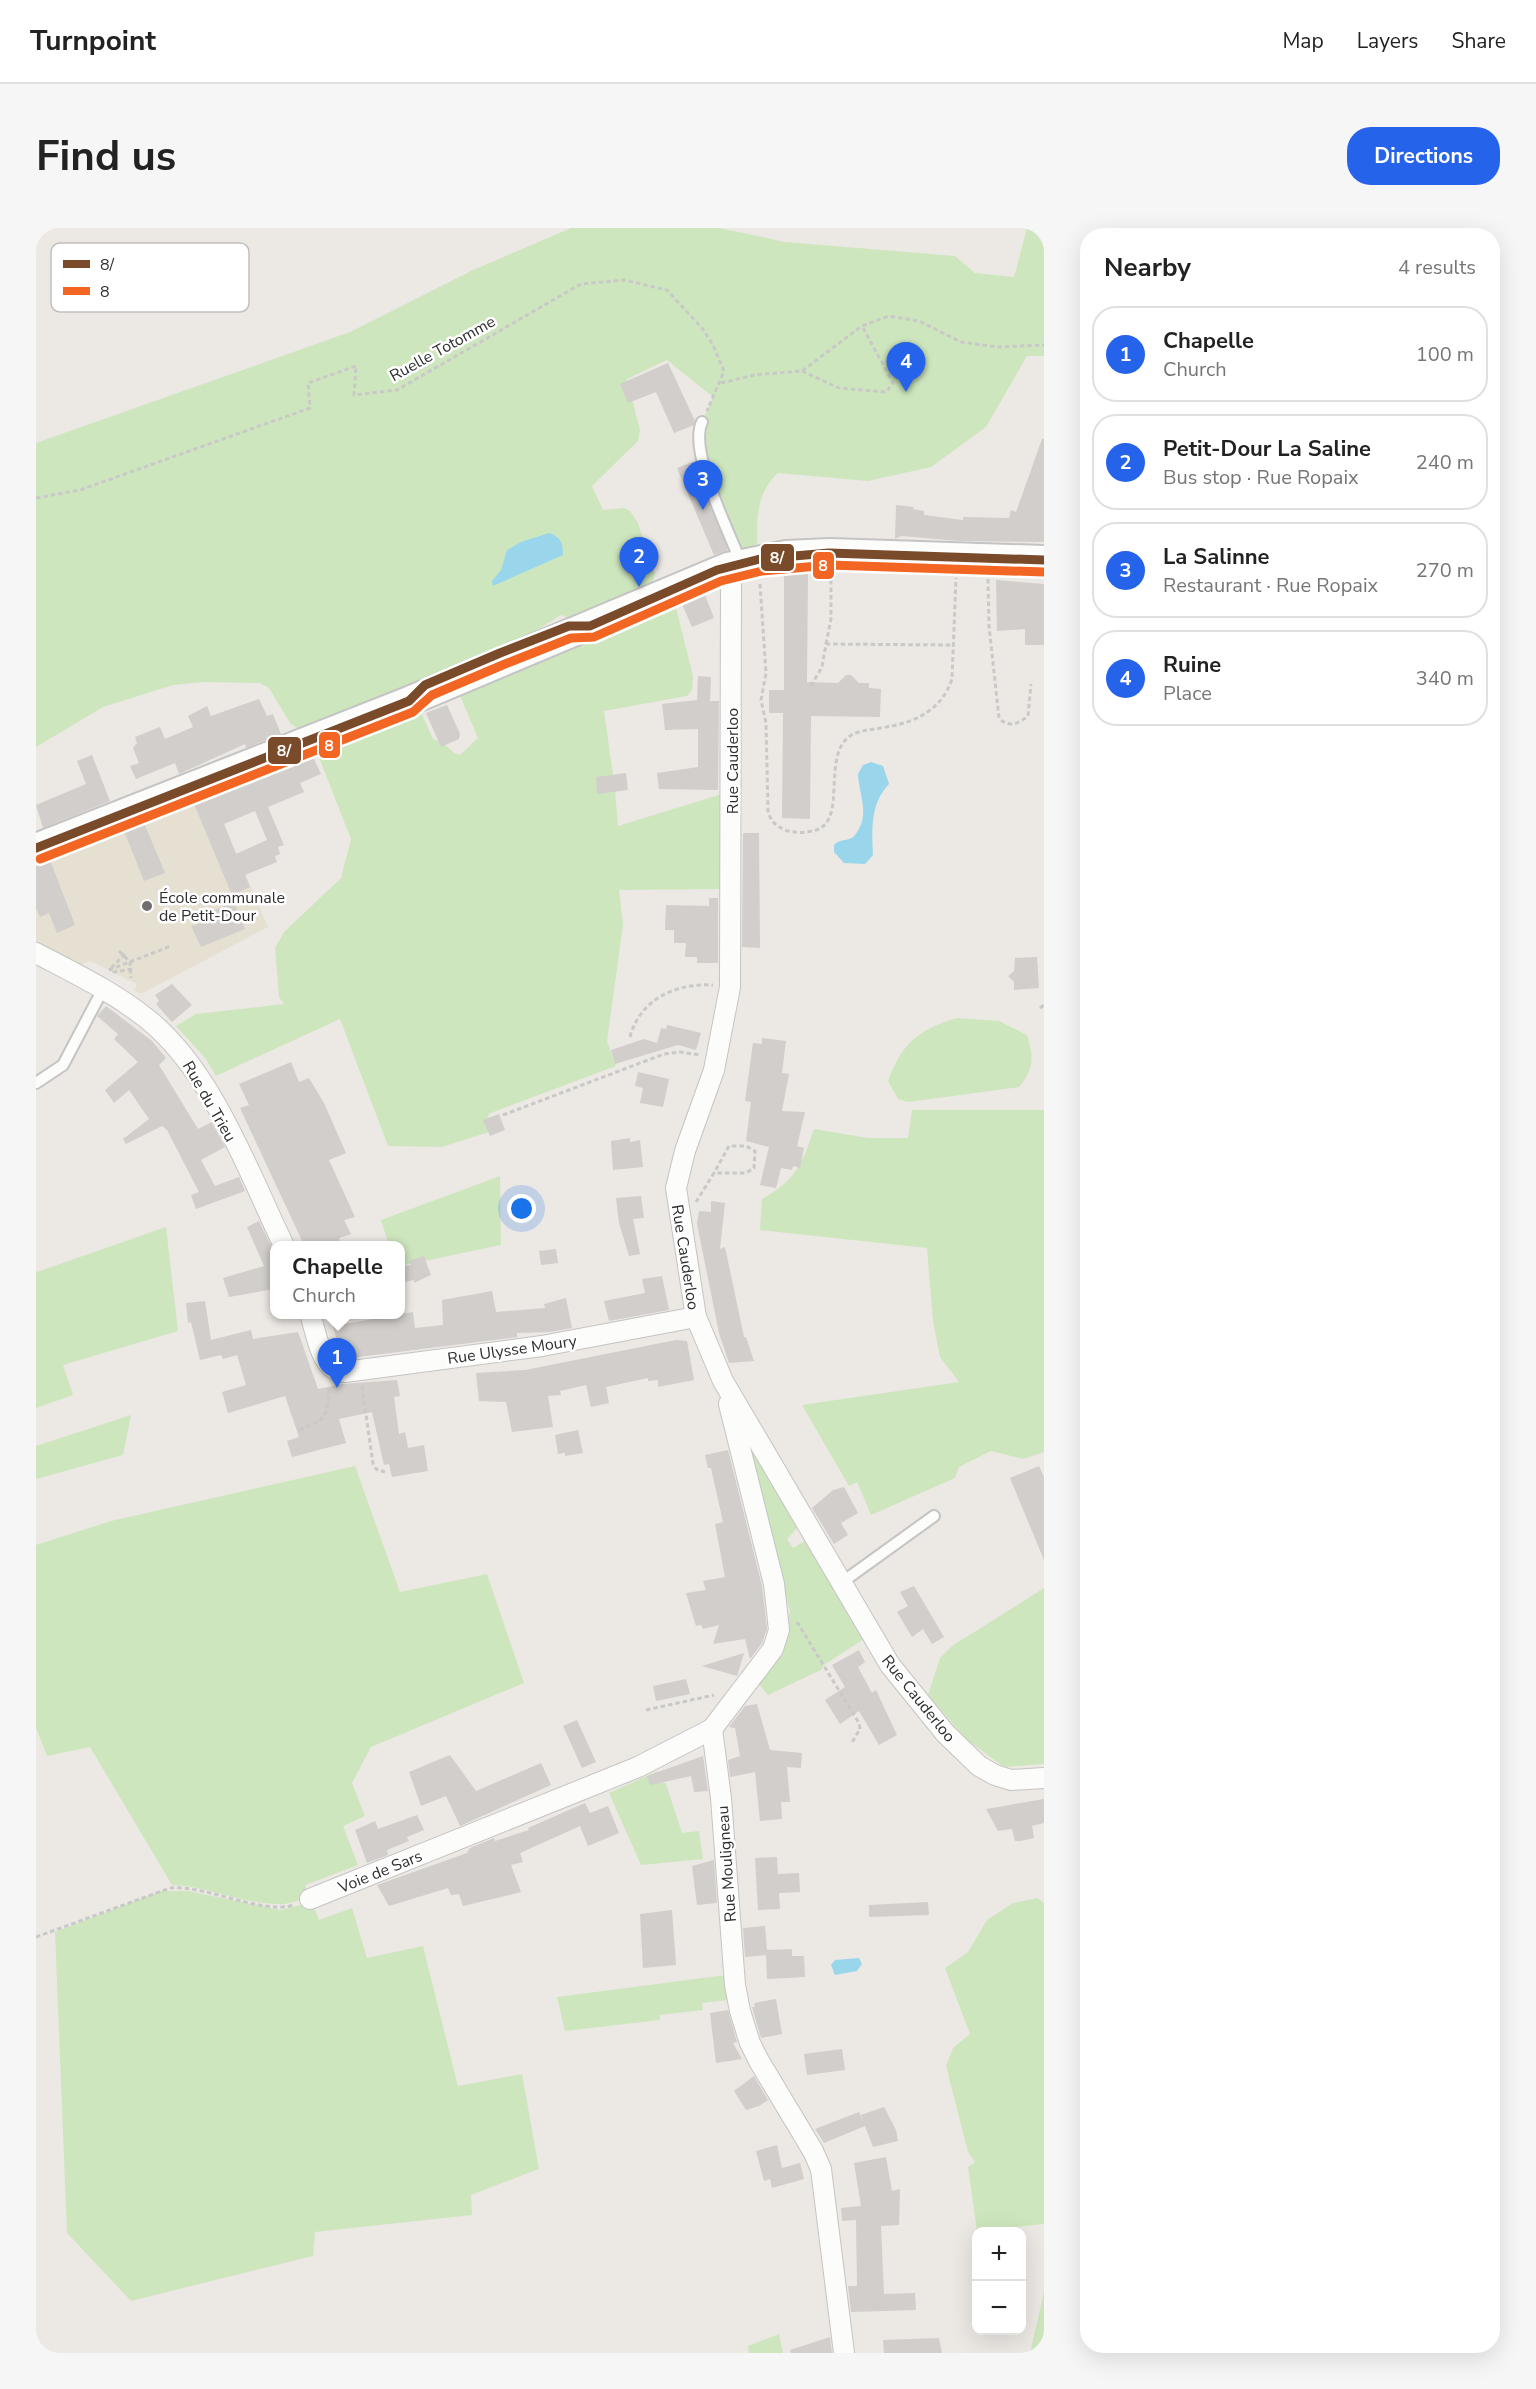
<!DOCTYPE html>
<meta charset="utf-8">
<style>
:root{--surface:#fff;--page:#f6f6f6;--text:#222;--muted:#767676;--line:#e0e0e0;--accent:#2563eb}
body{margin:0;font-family:"Nunito Sans",sans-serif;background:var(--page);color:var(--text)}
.controls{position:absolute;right:18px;bottom:18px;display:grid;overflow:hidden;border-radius:12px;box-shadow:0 6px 24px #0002}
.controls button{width:54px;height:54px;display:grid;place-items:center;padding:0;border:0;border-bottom:2px solid var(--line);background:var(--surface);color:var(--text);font:30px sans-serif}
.you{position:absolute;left:486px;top:981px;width:21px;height:21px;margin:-15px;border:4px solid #fff;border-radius:50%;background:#1a73e8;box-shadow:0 0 0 9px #1a73e833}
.badge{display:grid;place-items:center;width:39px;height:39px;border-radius:50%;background:var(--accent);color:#fff;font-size:20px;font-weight:700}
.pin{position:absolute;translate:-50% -50px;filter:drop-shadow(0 2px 3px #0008)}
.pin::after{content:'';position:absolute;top:32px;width:21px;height:18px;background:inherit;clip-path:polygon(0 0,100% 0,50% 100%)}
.popup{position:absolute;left:234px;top:1013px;width:135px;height:78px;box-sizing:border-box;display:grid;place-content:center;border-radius:12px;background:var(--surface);filter:drop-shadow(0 2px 4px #0005);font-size:20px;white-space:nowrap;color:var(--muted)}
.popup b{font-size:22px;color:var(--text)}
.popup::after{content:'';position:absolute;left:50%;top:100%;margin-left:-12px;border:12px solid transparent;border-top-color:var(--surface)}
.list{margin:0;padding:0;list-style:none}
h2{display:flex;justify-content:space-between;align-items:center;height:78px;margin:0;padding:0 24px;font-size:26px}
h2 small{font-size:20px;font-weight:400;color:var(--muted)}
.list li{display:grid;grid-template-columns:39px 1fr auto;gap:18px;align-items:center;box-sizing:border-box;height:96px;margin:0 12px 12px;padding:0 12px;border:2px solid var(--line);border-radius:24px}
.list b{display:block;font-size:22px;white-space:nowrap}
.list p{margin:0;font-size:20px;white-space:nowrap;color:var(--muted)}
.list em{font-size:20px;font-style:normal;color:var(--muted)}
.map{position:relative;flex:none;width:1008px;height:2125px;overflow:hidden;border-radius:24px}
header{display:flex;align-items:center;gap:36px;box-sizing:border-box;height:84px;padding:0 30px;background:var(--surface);border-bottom:2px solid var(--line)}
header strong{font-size:28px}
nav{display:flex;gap:33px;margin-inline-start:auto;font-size:21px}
.intro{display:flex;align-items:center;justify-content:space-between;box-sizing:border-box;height:144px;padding:0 36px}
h1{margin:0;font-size:42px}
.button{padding:15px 27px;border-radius:24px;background:var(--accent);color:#fff;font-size:21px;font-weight:700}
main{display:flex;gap:36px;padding:0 36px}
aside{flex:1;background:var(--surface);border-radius:24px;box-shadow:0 6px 24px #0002}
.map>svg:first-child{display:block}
</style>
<header>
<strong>Turnpoint</strong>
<nav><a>Map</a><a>Layers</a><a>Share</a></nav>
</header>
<div class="intro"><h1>Find us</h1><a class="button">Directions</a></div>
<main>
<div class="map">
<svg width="1008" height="2125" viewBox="0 0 1008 2125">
<rect width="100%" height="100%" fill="#ece8e4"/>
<polygon fill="#e6e0d3" points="172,558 232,699 105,766 98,762 101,756 54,733 43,737 0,713 0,627"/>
<g fill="#cee6be">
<path d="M535 0H684L749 14 919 28 939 45 978 49 991 0H1008V128H991L950 199 895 239 832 253 742 245C717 268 721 299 722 331L706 335 668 239 664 198 677 169 631 132 591 151 604 202 602 213 556 258 567 282 588 280 594 283 602 295 619 346 611 372 554 398 525 387 464 425 275 510 254 495 233 460 223 455 168 454 137 457 67 479 0 519V215L314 104 437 42Z"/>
<path d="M638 372 657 448 656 462 651 468 568 483 579 561 582 598 686 566 685 661 583 662 587 697 571 813 580 838 452 886 456 903 406 919 352 918 304 791 180 848 170 831 140 798 160 786 248 776 243 769 239 720 248 704 305 650 315 611 279 519 383 480 397 511C412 515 414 525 424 527L442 510 422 463Z"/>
<path d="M921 790 963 793 991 807C998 829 998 841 983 859L872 874 862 871 852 853C865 816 883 801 921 790Z"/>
<path d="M876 882H1008V1224L987 1231 955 1223 923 1239 919 1250 835 1287 821 1254 813 1258 766 1177 923 1154 904 1129 897 1093 891 1020 724 1002 726 971C759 953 767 935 778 901L832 910H872Z"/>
<polygon points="464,948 465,1017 364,1038 364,1018 353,1017 345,992"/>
<polygon points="130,999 142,1103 27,1137 37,1167 0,1180 0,1042 1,1044"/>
<polygon points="95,1187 87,1227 0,1251 0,1218"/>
<polygon points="718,1224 764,1297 751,1311 757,1320 772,1311 828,1411 788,1437 785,1442 732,1467 720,1453 747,1417 754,1383 712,1229 712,1225"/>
<path d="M319 1238 364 1364 451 1346 488 1455 335 1519 316 1555 329 1588 307 1598 322 1637 269 1657 273 1668C263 1672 253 1677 242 1676 207 1676 172 1658 136 1657L54 1519 11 1528 0 1500V1317L75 1293Z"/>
<polygon points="1008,1360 1008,1536 968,1539 930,1511 892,1467 904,1430 916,1418"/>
<polygon points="622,1543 626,1554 630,1556 646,1605 663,1603 667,1631 605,1637 573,1565"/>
<polygon points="125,1663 152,1663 245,1682 276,1674 283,1692 316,1680 331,1730 387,1718 422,1858 486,1846 503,1941 435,1967 436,1987 279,2004 277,2028 95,2073 31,2005 19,1704"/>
<polygon points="1001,1670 1008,1675 1008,1996 941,2003 932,1939 939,1934 932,1924 910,1838 917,1820 934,1806 909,1740 932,1724 951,1692 977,1675"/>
<polygon points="690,1747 693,1772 666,1775 667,1782 624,1787 624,1792 529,1803 521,1769"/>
<polygon points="1008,2064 1008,2125 994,2125"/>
<polygon points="743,2106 747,2125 713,2125 712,2118"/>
</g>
<g fill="#99d6ec">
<path d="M513 305C525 309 527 315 527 327L457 358 456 353 465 342 471 322 485 314Z"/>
<path d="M835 534 847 538 853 556C834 576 836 600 837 627L829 636 808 635 798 624V617C804 610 814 614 819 607 835 587 823 568 822 546L827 537Z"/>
<polygon points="823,1730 826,1736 821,1743 799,1747 795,1737 799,1732"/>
</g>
<g fill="#d1cecb" fill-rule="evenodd">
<polygon points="632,135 659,193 658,197 638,205 620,164 592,175 584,156"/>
<polygon points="1006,211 1008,211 1008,314 924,313 865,308 859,311 860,277 878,279 877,281 888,283 888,287 927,292 927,289 973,290 975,282 980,284"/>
<polygon points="659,233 692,322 678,327 641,240"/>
<polygon points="772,343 771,454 802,455 810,447 815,447 823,455 833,455 833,460 845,461 844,489 775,488 774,591 746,590 747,485 733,485 733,462 748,462 748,344"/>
<polygon points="960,352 1008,356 1008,417 989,417 989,401 961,403"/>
<polygon points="669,367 678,390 656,399 646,376"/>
<polygon points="662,448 675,449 674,473 683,473 682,562 623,561 621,545 662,539 662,501 629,502 626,476 661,472"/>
<polygon points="223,471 231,488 237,486 245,506 210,520 209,516 143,546 139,535 100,551 94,538 103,535 97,520 101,515 99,509 124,499 129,511 157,499 152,488 171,478 175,488"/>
<polygon points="411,477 424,506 423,511 405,519 390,485"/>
<polygon points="56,527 74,573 7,600 0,577 50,556 41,533"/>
<path d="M277 529 285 546 264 555 268 564 232 579 248 617 242 619 244 626 239 628 241 634 209 647 214 659 196 667 158 576ZM219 583 231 612 200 626 188 596Z"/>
<polygon points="590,545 592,562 561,566 560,549"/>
<polygon points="108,595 129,645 108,653 88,603"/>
<polygon points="707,605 723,605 724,720 706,719"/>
<polygon points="14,632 39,697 21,705 13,685 4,689 0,680 0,638"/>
<polygon points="673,670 682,670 682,735 661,735 661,729 649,729 650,715 638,715 638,702 629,702 630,677 673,678"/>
<polygon points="198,674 209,701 165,719 155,698 167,694 164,688"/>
<polygon points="1001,729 1003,760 978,762 978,754 972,748 978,743 979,730"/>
<polygon points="136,756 156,777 136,794 120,776 123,773 119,767"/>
<polygon points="70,778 116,813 130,830 123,837 162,901 176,894 189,919 165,932 179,958 203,949 209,963 160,981 155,967 163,964 131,902 126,898 90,916 87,911 113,891 93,862 78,875 69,862 102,834 78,811 82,806 61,788"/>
<polygon points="631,797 665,805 660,822 642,817 579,836 575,822 608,811 621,815 625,800 630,801"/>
<polygon points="726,810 750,813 746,845 753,846 746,883 769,884 761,918 768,920 764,940 757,938 756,942 745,940 740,960 724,957 733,919 710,913 715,874 709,873 717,815 726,816"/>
<polygon points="255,834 263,854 273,850 288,875 310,925 293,932 319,989 308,992 315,1006 303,1010 305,1017 268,1017 204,880 213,877 203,856"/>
<polygon points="602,844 633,851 627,879 604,875 607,860 599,858"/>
<polygon points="463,886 469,902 454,908 447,892"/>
<polygon points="594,910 594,914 604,912 607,939 577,942 575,913"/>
<polygon points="605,968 608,990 597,991 604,1026 593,1028 583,995 580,970"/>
<polygon points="675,973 689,975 684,1021 689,1019 708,1109 710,1109 718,1133 693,1135 683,1105 661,996 663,983 675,984"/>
<polygon points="223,993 238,1024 238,1061 193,1069 187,1050 228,1038 211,999"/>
<polygon points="520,1021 522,1035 505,1037 503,1023"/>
<polygon points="388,1028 395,1047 378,1055 378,1052 364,1055 364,1039 375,1037 373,1033"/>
<polygon points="626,1048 633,1082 573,1093 568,1073 609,1065 606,1051"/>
<polygon points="456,1063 460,1084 509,1080 508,1076 530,1070 536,1100 514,1104 481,1105 481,1109 306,1131 297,1098 377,1084 379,1100 407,1097 406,1072"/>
<polygon points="169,1073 175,1112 215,1102 217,1111 262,1104 282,1161 307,1156 361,1152 364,1168 358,1169 363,1206 369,1204 372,1220 388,1217 392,1243 356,1249 353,1236 348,1237 336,1184 303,1191 310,1215 256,1229 251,1213 263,1209 249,1168 192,1185 186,1164 210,1157 201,1127 187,1131 185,1127 164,1132 155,1094 152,1095 150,1075"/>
<polygon points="640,1112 651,1113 658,1152 622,1159 622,1152 612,1153 612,1150 570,1159 573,1175 555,1179 550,1157 524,1163 525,1167 512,1168 517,1199 476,1204 470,1174 443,1173 440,1145 489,1142"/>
<polygon points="542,1202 547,1225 529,1228 529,1225 522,1226 519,1207"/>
<polygon points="692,1222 726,1358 731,1401 726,1415 714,1431 709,1411 677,1416 683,1397 667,1401 665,1397 660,1398 650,1365 670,1362 667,1353 689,1349 679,1296 687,1294 675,1240 672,1240 669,1227"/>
<polygon points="1003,1238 1008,1249 1008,1332 974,1250"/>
<polygon points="808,1259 822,1285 805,1295 812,1307 798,1316 776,1280 797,1262"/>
<polygon points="878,1358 908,1409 896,1416 887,1401 876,1409 861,1384 872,1378 864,1364"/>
<polygon points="823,1422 829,1434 822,1439 836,1465 840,1462 861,1507 843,1517 823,1483 804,1496 789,1472 809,1459 796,1437"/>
<polygon points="708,1425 701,1448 666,1438"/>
<polygon points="650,1451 654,1466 620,1473 617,1458"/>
<polygon points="721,1476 734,1522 766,1525 765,1540 751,1539 754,1574 745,1574 746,1591 724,1593 719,1544 694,1549 692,1532 704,1528 699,1500 693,1499 709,1478"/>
<polygon points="541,1492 560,1534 546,1540 527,1498"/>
<polygon points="414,1527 440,1563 505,1535 515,1557 424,1598 410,1568 385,1578 373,1544"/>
<polygon points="667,1528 672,1563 658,1564 655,1548 614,1557 611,1548"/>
<polygon points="1008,1571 1008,1595 996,1598 998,1610 985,1613 979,1613 976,1601 962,1603 950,1581"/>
<polygon points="549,1575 554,1585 572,1578 583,1605 552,1618 544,1598 484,1625 487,1634 475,1637 485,1664 427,1678 423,1666 415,1667 412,1660 353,1678 341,1657 431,1625 434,1620 458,1610 459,1613 493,1602 492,1600"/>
<polygon points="381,1587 388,1602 371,1609 373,1613 351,1622 352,1627 331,1635 319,1602 339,1593 342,1601"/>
<polygon points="741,1629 742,1646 763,1645 764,1664 743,1665 744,1681 722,1682 719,1630"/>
<polygon points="678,1632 681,1675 661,1677 656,1638"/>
<polygon points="892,1674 893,1687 833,1689 833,1677"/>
<polygon points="636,1682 640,1737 607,1740 604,1686"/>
<polygon points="729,1698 731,1722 756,1721 756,1728 768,1728 769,1749 731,1751 730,1727 709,1729 707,1700"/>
<polygon points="740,1771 746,1806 725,1810 716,1779 719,1779 718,1775"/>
<polygon points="692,1782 701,1814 697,1815 706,1831 680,1835 674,1785"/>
<polygon points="806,1821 809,1842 771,1847 768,1826"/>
<polygon points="718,1848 732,1872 723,1878 710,1882 698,1863"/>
<polygon points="848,1879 860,1902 862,1913 837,1919 829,1898 788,1915 779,1901 823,1884 828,1895 825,1887"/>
<polygon points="741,1917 746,1940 764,1935 768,1951 736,1960 734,1951 728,1953 720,1923"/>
<polygon points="850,1929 856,1963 864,1961 863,1997 845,1998 848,2066 879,2065 880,2082 815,2084 812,2058 821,2058 820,1992 806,1993 805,1980 825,1978 818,1935"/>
<polygon points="794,2109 796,2125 755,2125 754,2122"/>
<polygon points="903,2110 906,2125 848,2125 847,2112"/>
</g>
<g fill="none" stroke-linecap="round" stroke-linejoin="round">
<defs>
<g id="lane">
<path d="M666 194C652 223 693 303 705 335"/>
<polyline points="0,855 27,837 67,761"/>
<polyline points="805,1355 898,1288"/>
</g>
<g id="street">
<polyline points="692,339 695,353 694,759 678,842 649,923 640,960 660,1089 687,1153 854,1437 909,1505 943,1538 959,1547 975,1552 1008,1550"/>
<path d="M0 725C38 745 76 763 110 790 176 842 212 943 248 1018"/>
<path d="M274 1086C281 1106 284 1143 309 1144L506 1118 660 1089"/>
<polyline points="693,1176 738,1356 743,1402 737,1421 676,1501 685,1570 699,1757 704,1783 714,1815 723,1833 777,1923 785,1941 808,2125"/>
<polyline points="274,1671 602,1539 676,1501"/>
</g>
<polyline id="secondary" points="0,620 373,473 692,339 750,327 794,325 1008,332"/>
</defs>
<use href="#lane" stroke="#c5c4c5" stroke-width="14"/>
<use href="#street" stroke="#c5c4c5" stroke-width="22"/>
<use href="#secondary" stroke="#c5c4c5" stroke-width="32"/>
<g stroke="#c9c9c8" stroke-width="3" stroke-dasharray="4.5 3" stroke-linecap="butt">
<polyline points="766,143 803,160 850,164 857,155 826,98"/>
<polyline points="685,155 718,147 766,143 826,98 853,88 883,93 925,114 962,119 1008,117"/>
<polyline points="0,270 44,262 274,180 272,155 320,138 318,167 361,162 545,56 588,52 631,62 666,100 677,117 688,143 671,183"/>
<path d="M952 351 953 398 963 490C972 500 982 496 992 488L995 456"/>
<path d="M724 356 730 445 725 472 730 495 732 583C735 594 739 597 749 602 758 605 767 605 776 603 814 597 784 529 814 508 823 502 834 502 845 500 877 495 905 484 916 451L920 350"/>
<polyline points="790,416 795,391 795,346"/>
<polyline points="775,458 786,439 790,416 918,417"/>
<polyline points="83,723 94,734 95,750"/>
<polyline points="89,726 76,739 78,744 96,741"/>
<polyline points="73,742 135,718"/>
<polyline points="1004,780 1008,777"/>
<path d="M594 809C604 771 640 755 677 757"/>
<polyline points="467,887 628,826 644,824 664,827"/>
<polyline points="660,974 678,945 710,945 718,940 719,923 710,918 693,918 678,945"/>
<polyline points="326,1158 337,1236 340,1241 349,1244"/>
<path d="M263 1202C292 1191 292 1188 293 1158"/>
<polyline points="761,1394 823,1495 824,1501 815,1516"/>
<polyline points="610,1482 678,1467"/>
<path d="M0 1709 134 1660C172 1657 225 1687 258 1677"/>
</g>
<use href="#lane" stroke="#fcfcfb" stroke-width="10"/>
<use href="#street" stroke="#fcfcfb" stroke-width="20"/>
<use href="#secondary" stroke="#fcfcfb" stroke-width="28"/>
<defs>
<polyline id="bus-1" points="0,620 373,473 389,457 464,425 533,398 554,398 681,342 724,331 793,325 1008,332"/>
<polyline id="bus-2" points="4,631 377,484 396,467 469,436 535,410 558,409 685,353 726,343 793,337 1008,344"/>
</defs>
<use href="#bus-1" stroke="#fff" stroke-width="14"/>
<use href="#bus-2" stroke="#fff" stroke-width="14"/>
<use href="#bus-1" stroke="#7a4b2a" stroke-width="9"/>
<use href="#bus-2" stroke="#f26522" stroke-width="9"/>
</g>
<circle fill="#706f6e" stroke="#fff" stroke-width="2" cx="111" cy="678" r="6"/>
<g text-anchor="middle" stroke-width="5" stroke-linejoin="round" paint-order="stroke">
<g font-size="16" fill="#2e2e2e" stroke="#fff">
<text transform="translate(406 120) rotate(-29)" y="6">Ruelle Totomme</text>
<text transform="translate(696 533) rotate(-90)" y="6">Rue Cauderloo</text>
<text transform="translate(174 873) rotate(60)" y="6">Rue du Trieu</text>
<text transform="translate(650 1029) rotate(81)" y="6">Rue Cauderloo</text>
<text transform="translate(476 1121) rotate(-8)" y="6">Rue Ulysse Moury</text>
<text transform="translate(883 1470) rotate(51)" y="6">Rue Cauderloo</text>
<text transform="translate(690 1636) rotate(-94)" y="6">Rue Mouligneau</text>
<text transform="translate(344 1643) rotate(-22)" y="6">Voie de Sars</text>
</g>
<g font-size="16" fill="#2e2e2e" stroke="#fff" text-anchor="start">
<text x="123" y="675">École communale<tspan x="123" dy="18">de Petit-Dour</tspan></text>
</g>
</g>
<rect x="15" y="15" width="198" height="69" rx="9" fill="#fff" stroke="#c0c0c0" stroke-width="1.5"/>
<rect x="27" y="32" width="27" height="8" fill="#7a4b2a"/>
<rect x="27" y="59" width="27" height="8" fill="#f26522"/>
<g font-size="16" fill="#2e2e2e">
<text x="64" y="42">8/</text>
<text x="64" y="69">8</text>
</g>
<g stroke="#fff" stroke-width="2">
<rect x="724" y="315" width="35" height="29" rx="6" fill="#7a4b2a"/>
<rect x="776" y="323" width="23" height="29" rx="6" fill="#f26522"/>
<rect x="282" y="503" width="23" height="28" rx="6" fill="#f26522"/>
<rect x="231" y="508" width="35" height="29" rx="6" fill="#7a4b2a"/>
</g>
<g font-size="16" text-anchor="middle" font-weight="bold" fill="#fff">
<text x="741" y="335">8/</text>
<text x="787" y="343">8</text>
<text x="293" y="523">8</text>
<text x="248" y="528">8/</text>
</g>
</svg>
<div class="controls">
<button>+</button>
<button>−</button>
</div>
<div class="you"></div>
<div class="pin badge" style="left:301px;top:1160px">1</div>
<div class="popup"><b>Chapelle</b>Church</div>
<div class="pin badge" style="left:603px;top:359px">2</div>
<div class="pin badge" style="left:667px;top:282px">3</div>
<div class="pin badge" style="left:870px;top:164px">4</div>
</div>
<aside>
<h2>Nearby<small>4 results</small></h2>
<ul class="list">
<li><span class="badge">1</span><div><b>Chapelle</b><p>Church</p></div><em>100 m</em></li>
<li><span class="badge">2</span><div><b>Petit-Dour La Saline</b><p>Bus stop · Rue Ropaix</p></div><em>240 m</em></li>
<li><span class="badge">3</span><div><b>La Salinne</b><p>Restaurant · Rue Ropaix</p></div><em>270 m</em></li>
<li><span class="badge">4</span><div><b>Ruine</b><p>Place</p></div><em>340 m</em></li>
</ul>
</aside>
</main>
